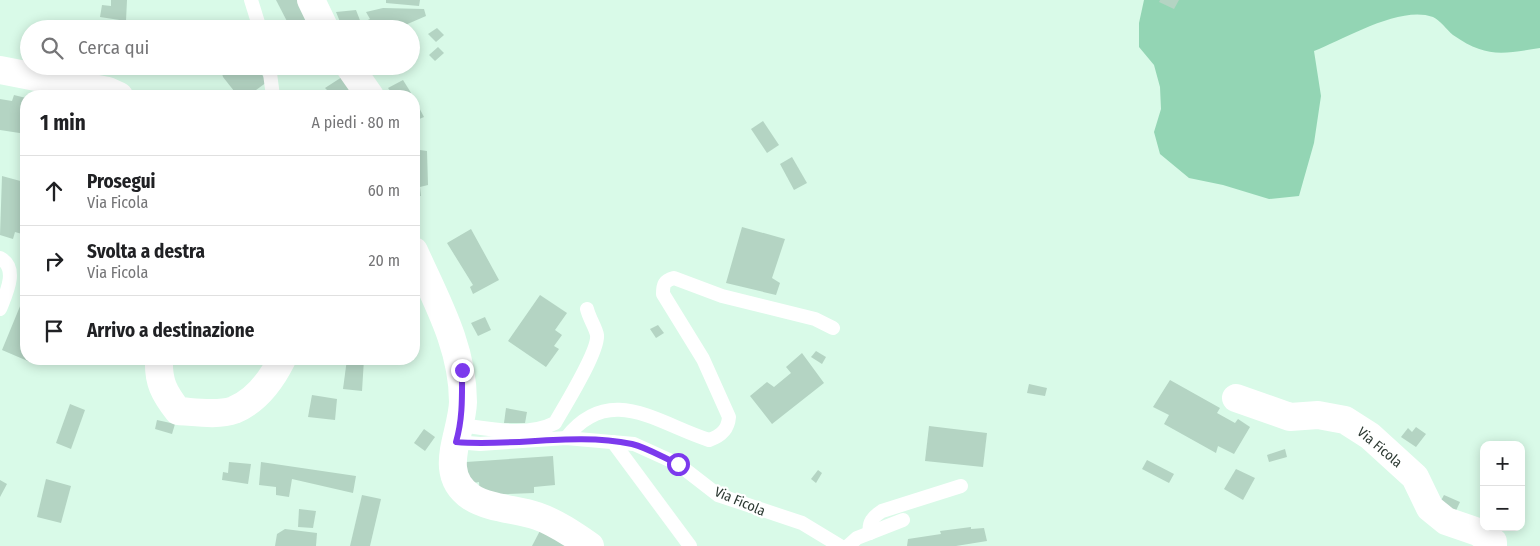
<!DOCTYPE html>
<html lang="it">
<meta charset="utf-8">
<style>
:root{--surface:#fff;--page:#f2f2f2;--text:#202124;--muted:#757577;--line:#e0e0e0}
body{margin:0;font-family:"Fira Sans Condensed",sans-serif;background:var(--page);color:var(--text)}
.controls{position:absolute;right:15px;bottom:15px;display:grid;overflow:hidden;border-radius:10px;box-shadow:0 2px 12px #0003}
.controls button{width:45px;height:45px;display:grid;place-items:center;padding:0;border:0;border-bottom:1px solid var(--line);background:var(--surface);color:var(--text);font:25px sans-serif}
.stop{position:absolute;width:15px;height:15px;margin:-11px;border:4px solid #7c3aed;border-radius:50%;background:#fff}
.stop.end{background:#7c3aed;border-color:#fff;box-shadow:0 1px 5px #0008}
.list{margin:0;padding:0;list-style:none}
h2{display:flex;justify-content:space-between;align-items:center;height:65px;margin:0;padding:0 20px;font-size:21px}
h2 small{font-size:16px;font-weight:400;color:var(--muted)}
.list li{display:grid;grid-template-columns:32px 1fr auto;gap:15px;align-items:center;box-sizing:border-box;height:70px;padding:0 20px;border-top:1px solid var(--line)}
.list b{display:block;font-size:19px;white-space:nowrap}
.list p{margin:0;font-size:16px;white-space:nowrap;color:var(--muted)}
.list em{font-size:16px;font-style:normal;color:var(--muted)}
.icon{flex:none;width:28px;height:28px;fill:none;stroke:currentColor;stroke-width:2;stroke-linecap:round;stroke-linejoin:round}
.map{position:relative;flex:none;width:1540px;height:546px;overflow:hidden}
.search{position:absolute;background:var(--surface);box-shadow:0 2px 12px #0003;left:20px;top:20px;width:400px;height:55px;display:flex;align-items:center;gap:12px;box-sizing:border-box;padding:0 18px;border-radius:28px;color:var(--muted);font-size:19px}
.panel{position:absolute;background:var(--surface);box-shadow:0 2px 12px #0003;left:20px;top:90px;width:400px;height:275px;border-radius:20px}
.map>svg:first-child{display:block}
</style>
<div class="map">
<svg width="1540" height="546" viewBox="0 0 1540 546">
<rect width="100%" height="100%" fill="#d9fae8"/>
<path fill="#93d5b4" d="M1144 0H1540V48C1502 54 1486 58 1453 35 1447 30 1440 20 1433 17 1400 5 1345 39 1314 51L1321 96 1314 143 1299 196 1269 199 1223 185 1189 178 1160 154 1154 132 1161 109 1160 87 1154 65 1139 47V23Z"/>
<g fill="#b4d4c3">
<polygon points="111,0 127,0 126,21 100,17 102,5 111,6"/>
<polygon points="276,0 297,0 312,29 291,29"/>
<polygon points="386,0 420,0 419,6 386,3"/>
<polygon points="1160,0 1179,0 1174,9 1159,2"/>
<polygon points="383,8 424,9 426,16 396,29 343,29 336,12 356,10 361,23 370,19 366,12"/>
<polygon points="251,24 252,29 241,29 241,25"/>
<polygon points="437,28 444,35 436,42 428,34"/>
<polygon points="438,47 444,53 435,61 429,55"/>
<polygon points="220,66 256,66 267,82 248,96 238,96 223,77"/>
<polygon points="342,77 357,96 333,96 325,88"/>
<polygon points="403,80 413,96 394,96 388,88"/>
<polygon points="14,95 26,98 26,134 0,130 0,99 12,101"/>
<polygon points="414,98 424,117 417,120 420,125 420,150 427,151 428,185 420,187 421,196 414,196"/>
<polygon points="763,121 779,145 767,153 751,129"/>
<polygon points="792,157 807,183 794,190 780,164"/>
<polygon points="2,176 24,182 26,177 26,219 22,234 15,232 13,239 0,235"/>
<polygon points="742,227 785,239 772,278 780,283 776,295 726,283"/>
<polygon points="471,229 499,280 473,294 470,287 473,285 447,243"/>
<polygon points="540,295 567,313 555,330 562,335 554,346 559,349 546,367 508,341"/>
<polygon points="23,299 26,300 26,359 39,359 37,365 2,350"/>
<polygon points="485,317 491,330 478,336 471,323"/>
<polygon points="658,325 664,333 656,338 650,329"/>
<polygon points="816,351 826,357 822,364 811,357"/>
<polygon points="802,353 824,383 772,424 750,396 767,382 774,387 791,373 786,367"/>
<polygon points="347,359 364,359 362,391 343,389"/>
<polygon points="1170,380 1220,408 1217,413 1235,423 1238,419 1250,427 1234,454 1218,446 1216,453 1164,424 1169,415 1153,407"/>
<polygon points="1029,384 1047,388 1045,396 1027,393"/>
<polygon points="312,395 337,399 335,420 308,417"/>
<polygon points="70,404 85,410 71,449 56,443"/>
<polygon points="506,408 527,412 525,423 504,423"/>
<polygon points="157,420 175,424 172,434 155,429"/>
<polygon points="929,426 987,433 983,467 925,461"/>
<polygon points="1416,427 1426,434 1416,447 1401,437 1408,428 1412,432"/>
<polygon points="424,429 435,437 425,451 414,443"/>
<polygon points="1285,449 1287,457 1269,462 1267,455"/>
<polygon points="553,456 555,485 534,487 534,493 480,495 479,482 468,484 466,462"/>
<polygon points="1147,460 1174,474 1169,483 1142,469"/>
<polygon points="229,462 251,464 248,484 222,480 223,472 228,473"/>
<polygon points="261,462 356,476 353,493 292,479 289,497 276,495 276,487 259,485"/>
<polygon points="1236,469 1255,478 1243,500 1224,489"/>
<polygon points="818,470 822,473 816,483 811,479"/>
<polygon points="46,479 71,486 61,523 37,517"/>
<polygon points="0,480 7,484 0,497"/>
<polygon points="362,495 381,499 370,546 350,546"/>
<polygon points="1444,495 1460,502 1454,515 1437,508"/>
<polygon points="299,509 316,511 313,528 298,527"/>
<polygon points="543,525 570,546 532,546"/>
<polygon points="971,527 971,529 984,528 987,541 956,546 907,546 908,539 941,534 940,531"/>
<polygon points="285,529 317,533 316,546 275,546 277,534"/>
</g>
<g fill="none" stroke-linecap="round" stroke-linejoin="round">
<g stroke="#fff" stroke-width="14">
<polyline points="251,0 260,29"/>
<polyline points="269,66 273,96"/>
<path d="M0 258C19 268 6 294 0 309"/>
<path d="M461 425C490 429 528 437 555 423 564 407 599 351 597 335 596 328 589 318 587 309"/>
<path d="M566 438C610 382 658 424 709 440 721 436 728 430 729 417L703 359 663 294C663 284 664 281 674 278L722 296 815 319 833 328"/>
<polyline points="456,442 480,444 566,438 634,444 678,464 718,495 802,523 840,546"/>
<polyline points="613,442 690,546"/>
<path d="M870 533C868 522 873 517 882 511L961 486"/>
<polyline points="848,546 857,538 903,520"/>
</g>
<g stroke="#fff" stroke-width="28">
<polyline points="311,0 325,29"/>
<polyline points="349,66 370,96"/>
<polyline points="0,70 108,91 119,96"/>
<path d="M414 251C436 300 463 347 463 402 462 435 436 473 471 497 490 509 516 509 537 516 555 522 574 535 590 546"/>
<path d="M159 359C158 382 164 393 178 411 195 412 218 416 234 410 256 401 272 379 282 359"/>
<polyline points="1236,398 1290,417 1318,415 1345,420 1370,436 1415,477 1430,508 1446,521 1478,532 1493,542 1493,546"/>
</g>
</g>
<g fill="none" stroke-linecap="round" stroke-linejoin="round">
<path stroke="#7c3aed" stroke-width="6" d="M462 370C462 395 463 418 456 442 515 447 574 432 632 444 648 448 664 458 678 464"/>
</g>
<g text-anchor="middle" stroke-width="4.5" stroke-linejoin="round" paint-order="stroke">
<g font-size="14" fill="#2c3932" stroke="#fff">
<text transform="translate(1380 447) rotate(40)" y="5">Via Ficola</text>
<text transform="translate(740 501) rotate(23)" y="5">Via Ficola</text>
</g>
</g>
</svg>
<div class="controls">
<button>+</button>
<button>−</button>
</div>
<div class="stop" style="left:678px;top:464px"></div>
<div class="stop end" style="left:462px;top:370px"></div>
<div class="search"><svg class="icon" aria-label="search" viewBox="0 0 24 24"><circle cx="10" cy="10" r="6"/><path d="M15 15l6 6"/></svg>Cerca qui</div>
<section class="panel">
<h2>1 min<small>A piedi · 80 m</small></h2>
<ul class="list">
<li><svg class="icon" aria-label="ahead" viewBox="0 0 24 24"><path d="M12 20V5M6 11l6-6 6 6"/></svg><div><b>Prosegui</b><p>Via Ficola</p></div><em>60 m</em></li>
<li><svg class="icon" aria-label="right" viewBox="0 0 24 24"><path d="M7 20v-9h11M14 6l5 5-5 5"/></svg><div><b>Svolta a destra</b><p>Via Ficola</p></div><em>20 m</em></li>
<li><svg class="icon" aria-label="arrive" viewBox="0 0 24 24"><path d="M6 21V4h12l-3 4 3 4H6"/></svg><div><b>Arrivo a destinazione</b></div></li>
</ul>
</section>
</div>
